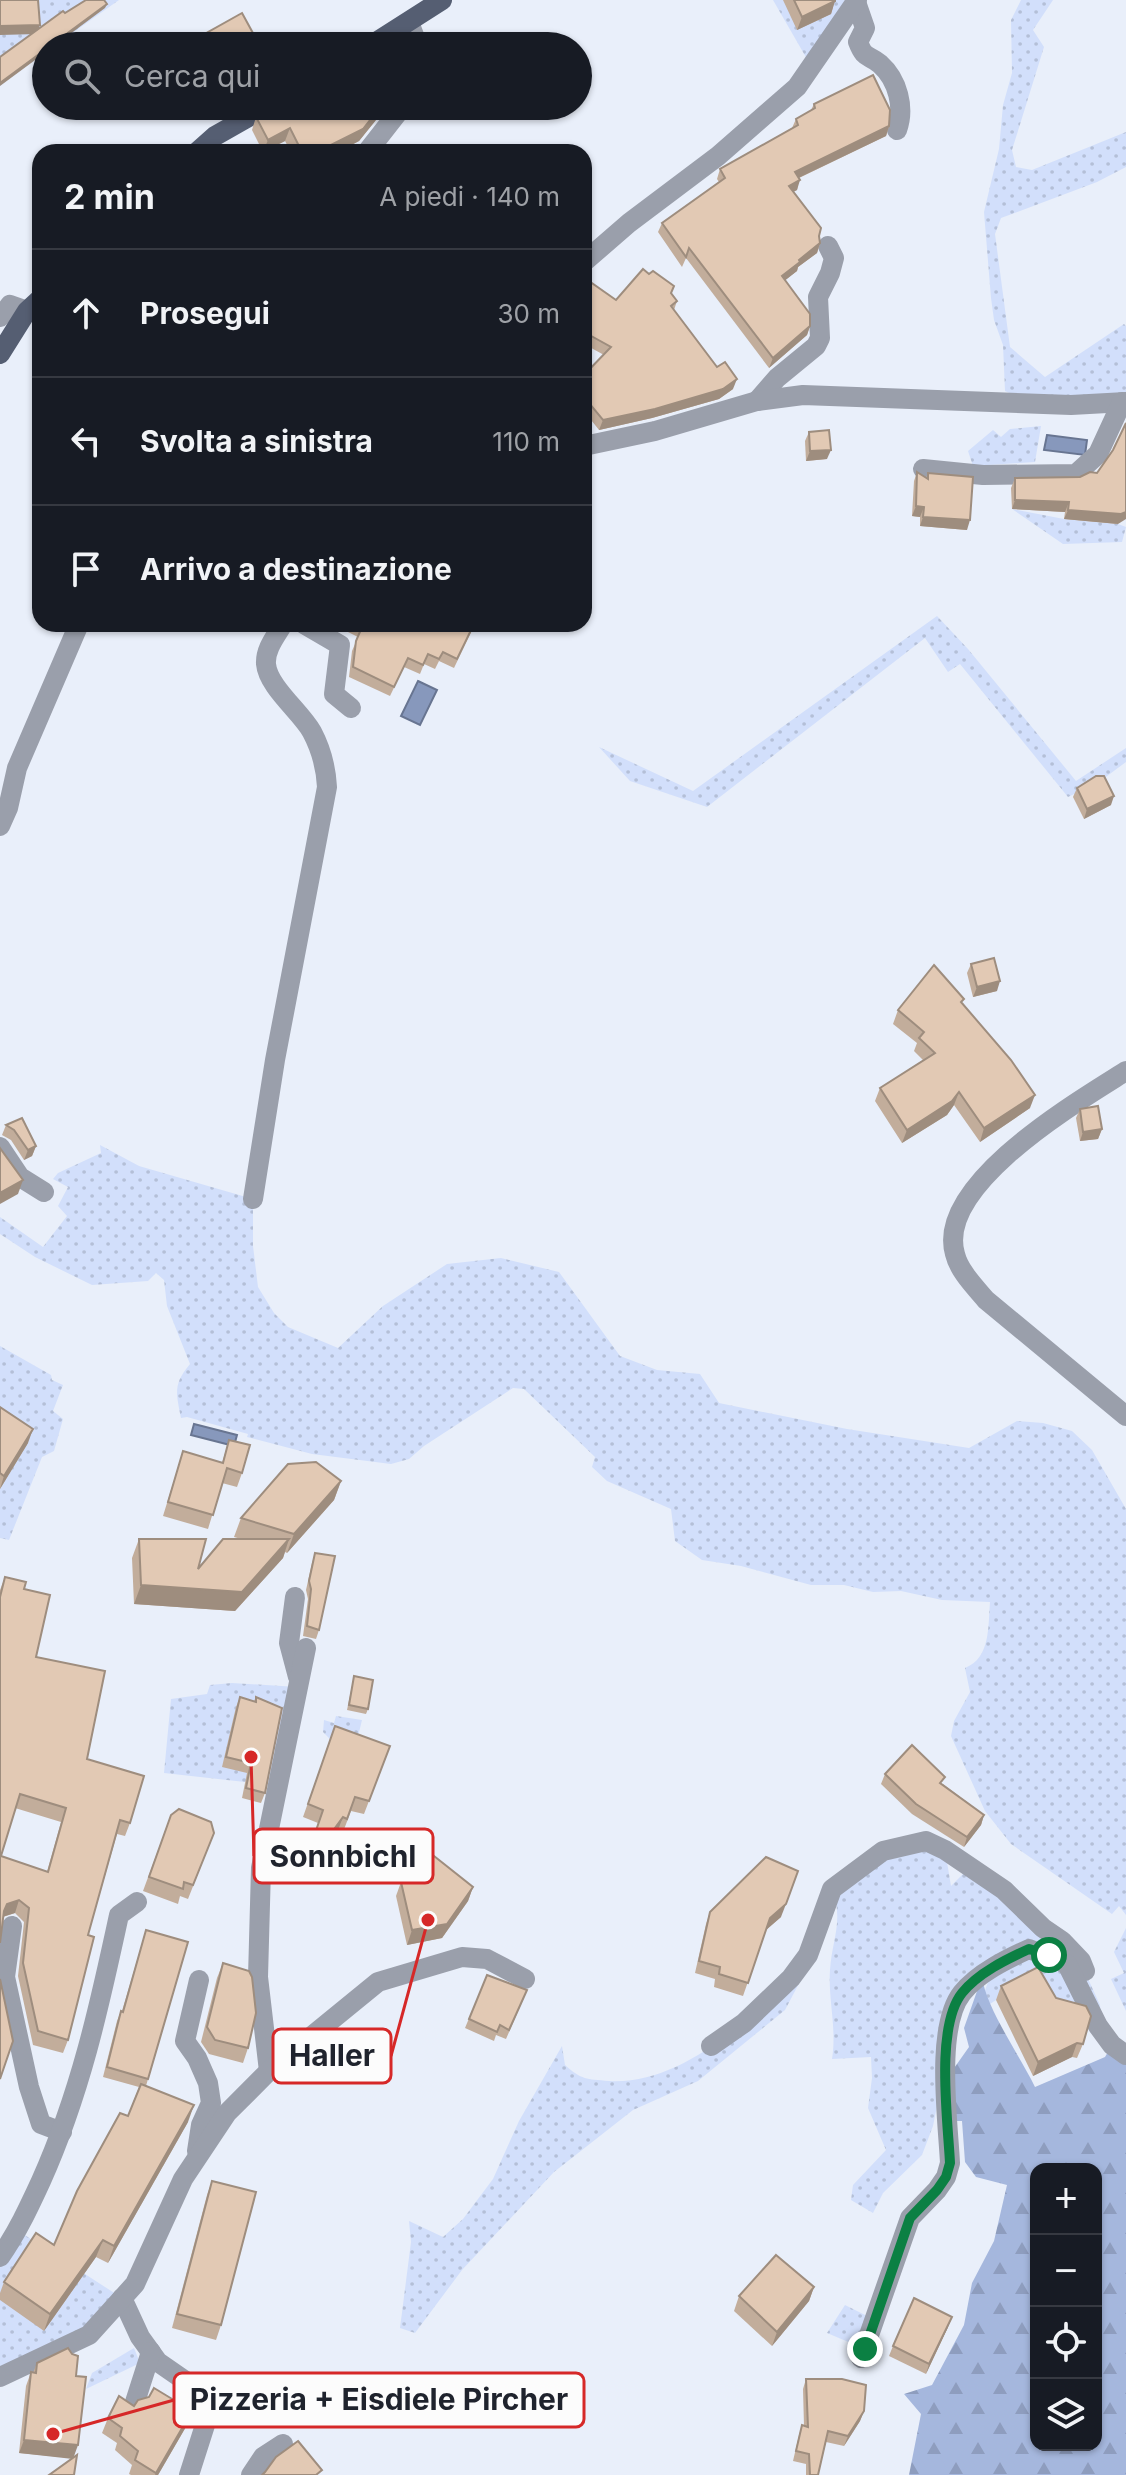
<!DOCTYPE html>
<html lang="it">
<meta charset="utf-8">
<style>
:root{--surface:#171b24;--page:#20242c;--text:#f1f3f6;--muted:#9ea1a6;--line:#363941}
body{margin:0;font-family:Inter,sans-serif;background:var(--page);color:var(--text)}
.controls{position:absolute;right:24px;bottom:24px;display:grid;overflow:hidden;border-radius:16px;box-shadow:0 2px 6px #0004}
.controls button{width:72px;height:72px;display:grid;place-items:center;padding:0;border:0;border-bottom:2px solid var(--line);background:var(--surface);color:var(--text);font:40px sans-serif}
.stop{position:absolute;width:24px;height:24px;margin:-18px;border:6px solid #0b8043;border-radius:50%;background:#fff}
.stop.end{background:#0b8043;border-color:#fff;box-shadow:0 2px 8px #0008}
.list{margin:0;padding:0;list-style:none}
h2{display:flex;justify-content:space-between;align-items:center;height:104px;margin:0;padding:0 32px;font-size:34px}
h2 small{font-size:26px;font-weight:400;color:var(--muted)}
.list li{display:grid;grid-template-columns:52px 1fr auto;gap:24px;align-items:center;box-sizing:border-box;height:128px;padding:0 32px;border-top:2px solid var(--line)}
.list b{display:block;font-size:30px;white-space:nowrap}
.list em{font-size:26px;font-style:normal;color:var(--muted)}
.icon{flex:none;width:44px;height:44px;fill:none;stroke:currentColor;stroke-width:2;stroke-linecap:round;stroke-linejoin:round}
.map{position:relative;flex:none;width:1126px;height:2475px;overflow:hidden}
.search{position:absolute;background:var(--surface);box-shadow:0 2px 6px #0004;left:32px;top:32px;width:560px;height:88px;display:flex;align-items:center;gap:20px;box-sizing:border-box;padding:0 28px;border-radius:44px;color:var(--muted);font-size:30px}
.panel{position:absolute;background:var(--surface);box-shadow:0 2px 6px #0004;left:32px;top:144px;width:560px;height:488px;border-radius:24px}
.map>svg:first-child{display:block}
</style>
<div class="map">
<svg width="1126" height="2475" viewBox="0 0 1126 2475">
<defs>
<pattern id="green-dots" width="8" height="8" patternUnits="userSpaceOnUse" patternTransform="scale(2)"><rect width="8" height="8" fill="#d2dffb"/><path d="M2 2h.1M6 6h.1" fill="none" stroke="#b4bfd7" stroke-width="1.8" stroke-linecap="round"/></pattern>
<pattern id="forest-firs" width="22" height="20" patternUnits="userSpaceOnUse" patternTransform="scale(2)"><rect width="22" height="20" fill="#a5b7dd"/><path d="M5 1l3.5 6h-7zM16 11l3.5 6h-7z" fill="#8e9dbe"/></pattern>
</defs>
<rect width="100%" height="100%" fill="#e9effa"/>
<g fill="url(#green-dots)">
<polygon points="0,0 119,0 54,46 46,46 0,86"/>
<polygon points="773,0 857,0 811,66"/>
<polygon points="1021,0 1053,0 1033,30 1044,47 1012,150 1016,167 1032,170 1126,132 1126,167 1097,182 1001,218 995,234 1010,347 1045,377 1124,324 1126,326 1126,402 1027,401 1005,391 1003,345 994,320 991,298 984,212 999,149 1003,105 1012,73 1011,20"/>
<polygon points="1041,426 1035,462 973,466 968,451 993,430 1001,437 1010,429"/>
<polygon points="1012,509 1064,519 1118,524 1126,527 1122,542 1063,544"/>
<polygon points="937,616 968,649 1076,781 1126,748 1126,762 1099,782 1068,797 960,664 948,672 925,638 707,807 630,781 599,747 693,791"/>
<path d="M100 1145 139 1166 253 1199V1246L258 1287 274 1313 288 1327 338 1348 383 1306 447 1264 501 1258 559 1272 620 1356 657 1370 700 1374 719 1403 847 1429 969 1448 1017 1421 1043 1423 1072 1431 1092 1450 1126 1509V1915L1119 1906 1112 1914 1011 1844 985 1811 951 1736 954 1721 970 1692 965 1668C991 1658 988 1625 990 1602L942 1600 901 1591 873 1592 844 1585H811L741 1566 702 1560 675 1541 671 1509 607 1481 592 1467 595 1457 524 1389 513 1388 424 1446 409 1459 391 1464 312 1454 247 1437 248 1434 187 1417 181 1418C176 1393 173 1384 190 1364L167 1306 164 1280 156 1273 148 1281 92 1285 35 1257 0 1234V1217L43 1247 67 1216 58 1206 68 1187 53 1179 58 1173 101 1153Z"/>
<polygon points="0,1346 51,1375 52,1380 63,1385 53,1411 63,1419 54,1451 42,1457 9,1540 0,1538"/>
<polygon points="232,1683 298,1687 277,1788 245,1782 164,1773 171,1699 207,1694 210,1685"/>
<polygon points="336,1716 362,1720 355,1749 330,1739 323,1732 324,1720 334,1723"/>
<path d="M945 1850 951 1886 970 1867 1085 1972 1100 2005 1102 2032 1080 1990 1029 1941 960 1992 933 2126 922 2155 883 2193 873 2213 851 2200 853 2185 886 2150 868 2108 872 2078 871 2057 832 2059C837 2028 828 2000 830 1970 832 1939 844 1921 832 1889L883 1851Z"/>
<polygon points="1126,1928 1126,2011 1111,1979 1124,1973 1114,1952"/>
<polygon points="1047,1959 1060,1967 1088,2022 996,2000 990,2004 984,1993 991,1974 1026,1960"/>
<path d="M804 1974 785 2010 698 2081 633 2110 554 2172 462 2270 415 2333 400 2328 411 2242 409 2221 443 2237 463 2219 493 2179 519 2121 562 2046 565 2065C582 2080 586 2079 609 2081 684 2085 748 2017 804 1974Z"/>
<polygon points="17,2230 122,2298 89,2335 0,2377 0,2257"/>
<polygon points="845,2305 875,2320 865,2349 827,2333"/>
<polygon points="134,2348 140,2363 86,2389 92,2373"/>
</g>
<path fill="url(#forest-firs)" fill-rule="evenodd" d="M982 1977C986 2008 1020 2056 1035 2087L1105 2057 1112 2045 1126 2055V2475H909L921 2414 904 2394 932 2385 964 2325 972 2283 994 2241 1007 2185 976 2177 965 2162 962 2121H955L952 2071 969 2047 964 2028ZM1036 2169H1096V2445H1036Z"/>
<g fill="#8798bc" stroke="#687591" stroke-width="2">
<polygon points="1047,435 1087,440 1085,455 1044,450"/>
<polygon points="418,681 437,690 420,725 401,716"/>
<polygon points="194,1424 237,1435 234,1446 191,1435"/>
</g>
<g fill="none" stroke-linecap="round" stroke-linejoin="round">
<g stroke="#9a9fab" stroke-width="20">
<path d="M856 2 865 28 858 42C865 60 868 54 880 64 898 80 905 108 897 130"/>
<polyline points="409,22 418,46"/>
<polyline points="367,152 403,106"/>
<polyline points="584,262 629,223 718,156 797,87 857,0"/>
<polyline points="0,317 10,305 27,311"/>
<polyline points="757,401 777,378 816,346 820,338 818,297 830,273 834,258 828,246"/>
<polyline points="584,446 655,431 757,401 803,395 1071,405 1126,402"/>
<polyline points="923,469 983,475 1076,474 1098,454 1122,402"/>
<polyline points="304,624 340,645 334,694 351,708"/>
<polyline points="0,826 8,808 17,768 79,624"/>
<path d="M1126 1071C1077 1102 935 1185 955 1254 959 1271 975 1287 986 1300L1126 1416"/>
<polyline points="0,1147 20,1177 44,1192"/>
<path d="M253 1199 275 1060 327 787C326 768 321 749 312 732 301 712 268 687 266 664 265 649 276 636 283 624"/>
<polyline points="295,1597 289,1643 298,1677"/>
<polyline points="12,1926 5,1977 29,2087 41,2124 62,2132"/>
<polyline points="711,2046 744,2023 791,1978 808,1955 832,1889 883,1851 926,1841 945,1850 1004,1890 1043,1928 1062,1941 1081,1961 1085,1971"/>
<polyline points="269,2071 258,1977 261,1868 306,1648"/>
<polyline points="197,2151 201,2125 211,2103 208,2083 197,2058 185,2041 199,1980"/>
<path d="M0 2257C17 2233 29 2207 41 2181 80 2094 99 2008 119 1915L137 1902"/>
<polyline points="122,2298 140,2337 158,2362 197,2389 206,2422 189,2475"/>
<path d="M861 2358 910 2218 937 2190 946 2177 950 2163C948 2121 935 2027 962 1993 978 1973 1007 1959 1029 1949L1067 1964 1098 2026 1112 2045 1126 2055"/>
<polyline points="0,2377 89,2335 135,2284 183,2179 227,2113 269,2071 378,1982 462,1957 487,1959 525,1979"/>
<polyline points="135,2402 151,2352"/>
<polyline points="251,2475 263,2457 283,2444"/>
</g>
<g stroke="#555e72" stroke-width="20">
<polyline points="370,46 442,0"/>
<polyline points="197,152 215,136 268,106"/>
<polyline points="0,354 27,311 40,299"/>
</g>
</g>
<g fill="#c2ad9b" fill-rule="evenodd">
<polygon points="783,0 835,0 831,14 797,30"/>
<polygon points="814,104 889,126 886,136 799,178 797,190 793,192 819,236 820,243 817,253 798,267 797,271 785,280 810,326 807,335 769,368 686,258 682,267 658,232 662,223 719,182 717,179 720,169 792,128 796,119 811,110"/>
<polygon points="284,108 380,115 359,141 338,152 291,152 285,141 263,152 252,130 256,117"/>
<polygon points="584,282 616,300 671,293 677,301 674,310 733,389 719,399 652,418 599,430 584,411 584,375 604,355 584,344"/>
<polygon points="809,432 827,459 806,461 805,441"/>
<polygon points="917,472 926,478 928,473 967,530 920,526 920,517 912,516 914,481"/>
<polygon points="1015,478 1118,524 1064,519 1065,512 1012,509 1011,488"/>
<polygon points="332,624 475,624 454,668 439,661 435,669 424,664 420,674 404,667 390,696 349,677 352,651 358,637"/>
<polygon points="1077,788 1111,805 1084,819 1073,797"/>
<polygon points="971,964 997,991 973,997 967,973"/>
<polygon points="962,1004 1030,1108 980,1142 954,1105 947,1115 902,1143 875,1101 880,1088 923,1060 914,1051 917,1043 893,1024 898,1010"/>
<polygon points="1080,1109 1102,1129 1098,1139 1080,1141 1076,1118"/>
<polygon points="6,1125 36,1146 32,1156 24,1160 11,1140 2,1135"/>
<polygon points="0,1407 28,1443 0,1489"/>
<polygon points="229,1440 242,1473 237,1487 222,1483 208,1529 163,1516 183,1451 222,1463"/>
<polygon points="341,1481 334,1500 287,1553 285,1552 283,1558 235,1611 134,1604 132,1558 139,1539 198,1569 241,1539 234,1537 241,1518"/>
<polygon points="315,1553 319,1630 316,1639 303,1636 308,1599 306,1590 312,1563"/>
<path d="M5 1577 24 1589 36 1657 87 1759 130 1823 125 1836 117 1834 88 1935 68 2040 63 2053 33 2045 18 1976 24 1922 15 1913 3 1917 0 1943V1590ZM15 1808 61 1822 47 1872 1 1856Z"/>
<polygon points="354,1676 368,1709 366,1714 347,1710"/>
<polygon points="240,1697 254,1701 256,1697 265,1793 261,1803 242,1798 247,1773 222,1767 236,1707"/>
<polygon points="335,1726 390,1746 364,1814 351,1811 343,1832 338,1830 305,1875 301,1873 318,1823 303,1817"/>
<polygon points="885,1774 943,1784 984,1815 981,1825 964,1847 912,1814 881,1784"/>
<polygon points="171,1815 214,1833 188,1899 180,1896 178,1904 143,1891"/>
<polygon points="401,1882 473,1887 468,1901 442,1938 407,1945 396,1896"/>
<polygon points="710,1912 781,1917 766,1930 743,1996 714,1987 715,1979 695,1973 706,1924"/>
<polygon points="146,1930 148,2079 146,2086 188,2122 108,2263 96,2257 44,2331 0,2300 0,2293 4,2282 54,2245 128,2116 139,2087 103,2077 117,2021 121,2011 122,2011"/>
<polygon points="223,1963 248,2048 243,2063 209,2054 201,2042 217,1978"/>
<polygon points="487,1975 523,2000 506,2039 496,2035 494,2041 465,2028"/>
<polygon points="1001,1986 1083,2044 1077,2058 1072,2057 1033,2076 996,2000"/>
<polygon points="212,2181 221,2325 216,2340 172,2328 207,2195"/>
<polygon points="814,2287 809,2301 772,2346 734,2311 739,2296"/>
<polygon points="948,2327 926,2374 889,2356 893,2346"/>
<polygon points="37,2363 76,2376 72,2458 19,2453 26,2386 31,2372 33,2373"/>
<polygon points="806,2379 864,2411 860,2421 844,2446 826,2442 818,2475 806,2475 806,2464 793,2461 799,2435 802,2425 804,2426 803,2389"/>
<polygon points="134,2406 187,2425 158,2475 131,2475 129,2474 132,2465 115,2450 117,2443 102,2433 108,2418"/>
</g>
<g fill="#9e8d7e">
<polygon points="835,1 831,14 797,30 802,17"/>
<polygon points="107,4 105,8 54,46 50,46"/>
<polygon points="40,25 37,34 0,35 0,26"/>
<polygon points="46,49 46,52 0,86 0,83"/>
<polygon points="381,106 383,106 380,115 359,141 338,152 317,152"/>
<polygon points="889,126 886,136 792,181 795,172"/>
<polygon points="290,128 285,141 263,152 268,140"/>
<polygon points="800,180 797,190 785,196 789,186"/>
<polygon points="820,243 817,253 798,267 797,271 778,286 782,276 799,260"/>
<polygon points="810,326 807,335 769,368 773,358"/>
<polygon points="737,379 733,389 719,399 652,418 599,430 603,420"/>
<polygon points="831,450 827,459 806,461 810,451"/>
<polygon points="1015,500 1069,502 1065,512 1012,509"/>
<polygon points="916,506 924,507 920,517 912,516"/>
<polygon points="1068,510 1126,512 1126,519 1118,524 1064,519"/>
<polygon points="923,517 970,520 967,530 920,526"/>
<polygon points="1114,796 1111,805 1084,819 1087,809"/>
<polygon points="1000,981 997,991 973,997 977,987"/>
<polygon points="959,1092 954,1105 947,1115 902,1143 907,1130"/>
<polygon points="1035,1095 1030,1108 980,1142 984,1128"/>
<polygon points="1102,1129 1098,1139 1080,1141 1083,1132"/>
<polygon points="36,1146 32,1156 24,1160 28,1150"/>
<polygon points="23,1180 18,1194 0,1204 0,1193"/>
<polygon points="33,1429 28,1443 0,1489 4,1476"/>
<polygon points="341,1481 334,1500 287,1553 294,1534"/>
<polygon points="289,1539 283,1558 235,1611 134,1604 141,1585"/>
<polygon points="984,1815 981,1825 964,1847 967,1837"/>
<polygon points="343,1817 338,1830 305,1875 310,1862"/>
<polygon points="794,1883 781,1917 766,1930 770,1918"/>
<polygon points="473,1887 468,1901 442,1938 407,1945 412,1930"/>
<polygon points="19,1900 15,1913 2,1917 0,1922 7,1904"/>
<polygon points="1077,2043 1072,2057 1033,2076 1038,2062"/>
<polygon points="194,2105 188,2122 108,2263 114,2246"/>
<polygon points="103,2240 96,2257 44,2331 50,2314"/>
<polygon points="814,2287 809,2301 772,2346 777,2332"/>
<polygon points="952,2317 948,2327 926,2374 929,2364"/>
<polygon points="192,2411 187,2425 158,2475 155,2475"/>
<polygon points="864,2411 860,2421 844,2446 848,2436"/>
<polygon points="24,2440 78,2445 73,2459 19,2453"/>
</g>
<g fill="#e2c9b4" stroke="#9e8d7e" stroke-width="2" fill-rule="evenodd">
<polygon points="0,0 38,0 40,25 0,26"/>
<polygon points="86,0 104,0 107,4 50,46 46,46 46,49 0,83 0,57 63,11 65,13"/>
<polygon points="794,0 835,0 835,1 802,17"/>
<polygon points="242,13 260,46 197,46 194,40"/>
<polygon points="873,75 890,110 889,126 795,172 800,180 789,186 821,228 819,236 820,243 799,260 800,262 782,276 810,314 810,326 773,358 689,248 686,257 662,223 725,178 720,169 798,125 796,119 815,108 814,104"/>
<polygon points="275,106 283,106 284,108 288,106 381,106 363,129 317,152 302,152 290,128 268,140 256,117"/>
<polygon points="643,269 649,274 653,271 674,286 671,293 677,301 671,306 717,367 725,362 737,379 723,389 655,409 603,420 584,397 584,375 611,347 584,332 584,282 586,279 616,300"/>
<polygon points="1126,423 1126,512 1121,514 1068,510 1069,502 1015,500 1015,478 1080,477 1090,472 1097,473 1113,450"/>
<polygon points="829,430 831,450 810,451 809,432"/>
<polygon points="917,472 928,479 928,473 973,477 970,520 923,517 924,507 916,506"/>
<polygon points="356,624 474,624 457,659 443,652 439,659 428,654 423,665 408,658 394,687 353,667 356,641 362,627"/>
<polygon points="1096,776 1104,776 1114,796 1087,809 1077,788"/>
<polygon points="994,958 1000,981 977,987 971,964"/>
<polygon points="934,965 964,999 961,1002 1011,1060 1035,1095 984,1128 959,1092 952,1101 907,1130 880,1088 935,1053 919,1038 924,1032 898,1010"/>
<polygon points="1098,1106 1102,1129 1083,1132 1080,1109"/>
<polygon points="22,1118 36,1146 28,1150 14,1130 6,1125"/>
<polygon points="0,1148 23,1180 0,1193"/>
<polygon points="0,1407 33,1429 4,1476 0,1473"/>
<polygon points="229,1440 250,1445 242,1473 227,1468 213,1515 168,1502 183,1451 223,1463"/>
<polygon points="316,1462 341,1481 294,1534 241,1518 288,1464"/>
<polygon points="139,1539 206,1539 198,1569 223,1539 289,1539 242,1592 141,1585"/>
<polygon points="315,1553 335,1556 319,1630 307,1626 311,1589 309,1581"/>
<path d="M5 1577 26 1582 24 1589 50 1595 36 1657 105 1671 87 1759 144 1776 130 1823 120 1820 88 1935 94 1937 68 2040 38 2031 23 1963 29 1908 19 1900 7 1904 4 1911 0 1943V1597ZM20 1794 66 1808 48 1872 1 1856Z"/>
<polygon points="354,1676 373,1680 368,1709 349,1705"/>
<polygon points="240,1697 256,1702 256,1697 282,1708 265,1793 246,1788 251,1763 226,1757"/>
<polygon points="335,1726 390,1746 369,1801 355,1797 347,1819 343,1817 310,1862 306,1860 323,1810 308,1804"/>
<polygon points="912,1745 945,1777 940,1783 984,1815 967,1837 916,1804 885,1774"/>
<polygon points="179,1809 211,1822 214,1833 193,1885 184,1882 183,1889 149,1877 171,1815"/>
<polygon points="434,1856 473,1887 447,1924 412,1930 401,1882 421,1879"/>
<polygon points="766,1857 798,1871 786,1904 770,1918 748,1983 719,1974 720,1967 699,1961 710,1912"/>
<polygon points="146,1930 188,1942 148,2079 107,2067 121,2011 123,2012"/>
<polygon points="223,1963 249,1971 252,1977 256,2013 248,2048 215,2040 207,2027"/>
<polygon points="1038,1967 1056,1998 1086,2006 1091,2016 1083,2044 1077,2043 1038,2062 1001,1986"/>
<polygon points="487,1975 527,1990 509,2030 500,2025 497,2032 469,2019"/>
<polygon points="0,1979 13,2041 0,2079"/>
<polygon points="141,2084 194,2105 114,2246 103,2240 50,2314 4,2282 36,2233 54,2245 77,2191 120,2113 128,2116"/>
<polygon points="212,2181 256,2192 221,2325 177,2314"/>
<polygon points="776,2255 814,2287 777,2332 739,2296"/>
<polygon points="914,2298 952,2317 929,2364 893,2346"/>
<polygon points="68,2348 72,2354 78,2356 76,2376 86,2377 78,2445 24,2440 31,2372 36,2373 37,2363"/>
<polygon points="806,2379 842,2379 866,2385 864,2411 848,2436 828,2431 818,2475 810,2475 809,2454 796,2451 802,2425 808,2427"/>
<polygon points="154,2388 192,2411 156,2473 135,2460 138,2451 120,2436 122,2428 108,2418 119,2396 134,2406 138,2400 149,2397"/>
<polygon points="298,2441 322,2470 316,2475 262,2475 265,2472 276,2457"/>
<polygon points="77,2455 74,2475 49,2475"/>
</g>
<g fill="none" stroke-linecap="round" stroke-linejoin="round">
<path stroke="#0b8043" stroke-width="10" d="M865 2349 910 2218 937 2190 946 2177 950 2163C948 2121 935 2027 962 1993 978 1973 1007 1959 1029 1949L1049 1955"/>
</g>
<path fill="none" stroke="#d62828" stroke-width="3" d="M251 1757L254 1856M428 1920L391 2056M53 2434L174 2400"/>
<g fill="#d62828" stroke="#fcfcfc" stroke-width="3">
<circle cx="251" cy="1757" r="8"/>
<circle cx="428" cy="1920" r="8"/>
<circle cx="53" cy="2434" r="8"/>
</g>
<g fill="#fcfcfc" stroke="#d62828" stroke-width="3">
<rect x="254" y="1829" width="179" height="54" rx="8"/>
<rect x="273" y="2029" width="118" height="54" rx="8"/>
<rect x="174" y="2373" width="410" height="54" rx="8"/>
</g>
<g font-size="30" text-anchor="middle" font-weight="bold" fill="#1f232d">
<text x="343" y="1867">Sonnbichl</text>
<text x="332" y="2066">Haller</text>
<text x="379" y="2410">Pizzeria + Eisdiele Pircher</text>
</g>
</svg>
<div class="controls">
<button>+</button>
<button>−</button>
<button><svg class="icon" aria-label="locate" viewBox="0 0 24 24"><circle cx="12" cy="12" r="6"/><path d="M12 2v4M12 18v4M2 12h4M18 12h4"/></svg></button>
<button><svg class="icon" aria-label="layers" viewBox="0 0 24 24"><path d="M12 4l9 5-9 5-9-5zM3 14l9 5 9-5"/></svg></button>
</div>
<div class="stop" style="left:1049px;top:1955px"></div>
<div class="stop end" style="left:865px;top:2349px"></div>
<div class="search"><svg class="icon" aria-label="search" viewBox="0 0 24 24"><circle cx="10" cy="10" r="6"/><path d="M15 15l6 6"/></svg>Cerca qui</div>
<section class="panel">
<h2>2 min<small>A piedi · 140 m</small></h2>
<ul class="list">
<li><svg class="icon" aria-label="ahead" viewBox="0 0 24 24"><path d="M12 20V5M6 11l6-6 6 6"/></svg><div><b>Prosegui</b></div><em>30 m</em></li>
<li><svg class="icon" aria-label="left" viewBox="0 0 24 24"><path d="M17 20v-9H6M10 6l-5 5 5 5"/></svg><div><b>Svolta a sinistra</b></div><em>110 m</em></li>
<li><svg class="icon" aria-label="arrive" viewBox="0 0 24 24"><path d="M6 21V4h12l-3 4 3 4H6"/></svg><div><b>Arrivo a destinazione</b></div></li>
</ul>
</section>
</div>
